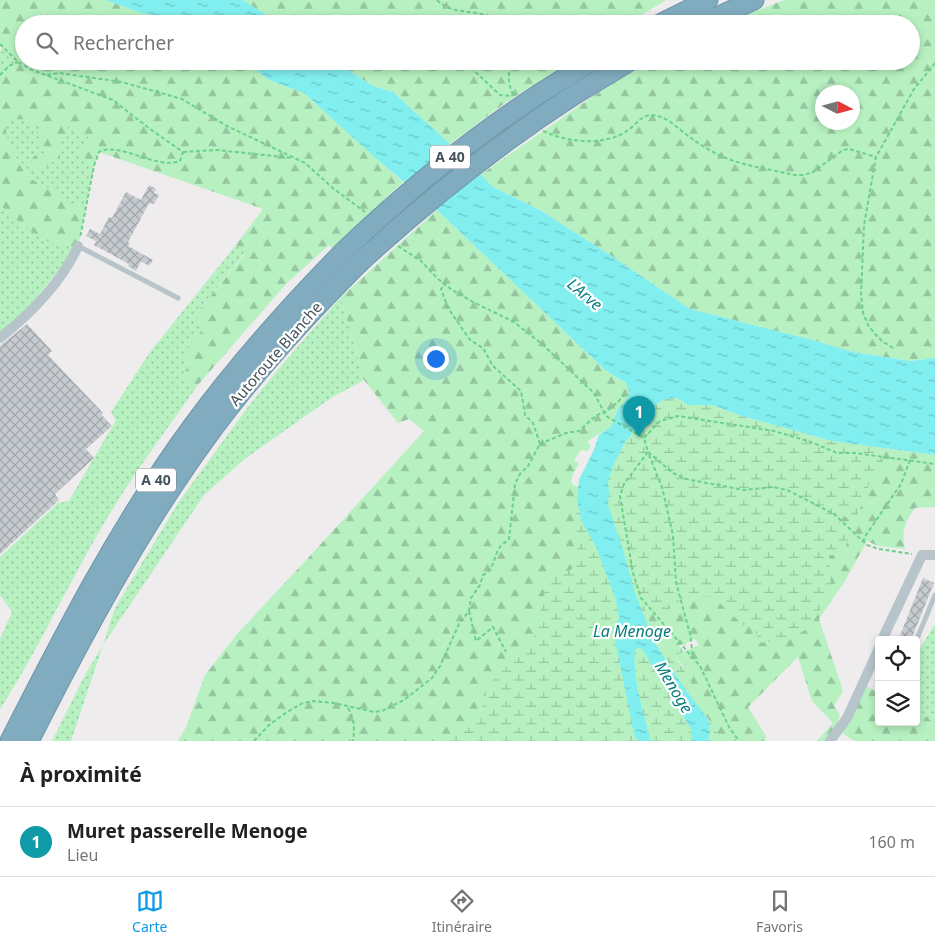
<!DOCTYPE html>
<html lang="fr">
<meta charset="utf-8">
<style>
:root{--surface:#fff;--page:#f2f2f2;--text:#202124;--muted:#757577;--line:#e0e0e0;--accent:#0f99e6}
body{margin:0;font-family:"Noto Sans",sans-serif;background:var(--page);color:var(--text)}
.controls{position:absolute;right:15px;bottom:15px;display:grid;overflow:hidden;border-radius:5px;box-shadow:0 2px 8px #0003}
.controls button{width:45px;height:45px;display:grid;place-items:center;padding:0;border:0;border-bottom:1px solid var(--line);background:var(--surface);color:var(--text);font:25px sans-serif}
.compass{position:absolute;left:815px;top:85px;width:45px;height:45px;border-radius:50%;background:var(--surface);box-shadow:0 2px 8px #0003;rotate:96deg}
.you{position:absolute;left:435px;top:358px;width:18px;height:18px;margin:-12px;border:4px solid #fff;border-radius:50%;background:#1a73e8;box-shadow:0 0 0 8px #1a73e833}
.badge{display:grid;place-items:center;width:32px;height:32px;border-radius:50%;background:var(--accent);color:#fff;font-size:16px;font-weight:700}
.pin{position:absolute;translate:-50% -41px;filter:drop-shadow(0 1px 2px #0008)}
.pin::after{content:'';position:absolute;top:26px;width:18px;height:15px;background:inherit;clip-path:polygon(0 0,100% 0,50% 100%)}
.list{margin:0;padding:0;list-style:none}
h2{display:flex;justify-content:space-between;align-items:center;height:65px;margin:0;padding:0 20px;font-size:21px}
h2 small{font-size:16px;font-weight:400;color:var(--muted)}
.list li{display:grid;grid-template-columns:32px 1fr auto;gap:15px;align-items:center;box-sizing:border-box;height:70px;padding:0 20px;border-top:1px solid var(--line)}
.list b{display:block;font-size:19px;white-space:nowrap}
.list p{margin:0;font-size:16px;white-space:nowrap;color:var(--muted)}
.list em{font-size:16px;font-style:normal;color:var(--muted)}
.icon{flex:none;width:28px;height:28px;fill:none;stroke:currentColor;stroke-width:2;stroke-linecap:round;stroke-linejoin:round}
.map{position:relative;flex:none;width:935px;height:741px;overflow:hidden}
.search{position:absolute;background:var(--surface);box-shadow:0 2px 8px #0003;left:15px;right:15px;top:15px;height:55px;display:flex;align-items:center;gap:12px;box-sizing:border-box;padding:0 18px;border-radius:28px;color:var(--muted);font-size:19px}
.sheet{height:135px;background:var(--surface)}
nav{display:flex;justify-content:space-around;align-items:center;box-sizing:border-box;height:70px;border-top:1px solid var(--line);background:var(--surface);font-size:14px;color:var(--muted)}
nav a{display:grid;justify-items:center;gap:2px}
nav .on{color:var(--accent)}
.map>svg:first-child{display:block}
</style>
<div class="map">
<svg width="935" height="741" viewBox="0 0 935 741">
<defs>
<pattern id="grass-dots" width="8" height="8" patternUnits="userSpaceOnUse" patternTransform="scale(1.25)"><rect width="8" height="8" fill="#b7f1c1"/><path d="M2 2h.1M6 6h.1" fill="none" stroke="#96c6a0" stroke-width="1.8" stroke-linecap="round"/></pattern>
<pattern id="forest-firs" width="22" height="20" patternUnits="userSpaceOnUse" patternTransform="scale(1.25)"><rect width="22" height="20" fill="#b7f1c1"/><path d="M5 1l3.5 6h-7zM16 11l3.5 6h-7z" fill="#96c6a0"/></pattern>
<pattern id="wetland-marsh" width="20" height="14" patternUnits="userSpaceOnUse" patternTransform="scale(1.25)"><rect width="20" height="14" fill="#b7f1c1"/><path d="M1 5h8M5 5V1M11 12h8M15 12V8" fill="none" stroke="#96c6a0"/></pattern>
<pattern id="water-ripples" width="26" height="14" patternUnits="userSpaceOnUse" patternTransform="scale(1.25)"><rect width="26" height="14" fill="#81eff0"/><path d="M2 4q2-2 4 0t4 0M15 11q2-2 4 0t4 0" fill="none" stroke="#6bc4c5"/></pattern>
<pattern id="building-cross-hatch" width="8" height="8" patternUnits="userSpaceOnUse" patternTransform="scale(1.25)"><rect width="8" height="8" fill="#c6cbd0"/><path d="M0 0l8 8M0 8l8-8" fill="none" stroke="#a2a7ac"/></pattern>
</defs>
<rect width="100%" height="100%" fill="#efeced"/>
<g fill="url(#grass-dots)">
<polygon points="0,34 10,55 45,89 105,111 99,152 94,166 78,246 26,311 0,334 0,205 31,230 57,193 27,177 9,146 3,120 0,118 0,51 3,46 0,44"/>
<path d="M236 245 245 253 196 314 203 329 185 352 189 364 182 377 197 386C165 432 131 477 103 525 67 586 38 650 0 709V639L12 612 0 595V557L58 503 69 501 116 420 111 412 150 352Z"/>
<polygon points="341,297 364,380 331,398 246,458 204,495 103,645 71,741 52,741 86,673 103,645 115,608 178,503 247,408 281,366"/>
<polygon points="935,624 935,724 916,708 916,655"/>
</g>
<g fill="url(#forest-firs)" fill-rule="evenodd">
<path d="M0 0H106L135 11 185 24H24V61H245L269 80 304 93 403 182 332 248 329 245 286 284 197 386 182 377 189 364 184 352 203 329 196 314 245 254 236 245 263 209 99 152 94 166 83 162 79 147 88 142V137L68 125 66 139 58 143 60 159C49 162 45 169 34 170 31 165 30 162 34 156L46 152 36 130 47 128 46 126 33 125 26 119 4 120 9 146 27 177 57 193 65 202 86 206 78 246C46 250 23 224 0 205V75L5 69 17 62 0 44Z"/>
<polygon points="243,0 666,0 626,24 280,24"/>
<path d="M784 0H935V358L910 361 853 352 809 339 690 309 610 255 540 210 493 187 480 175 612 83 653 61H911V24H723ZM822 92H852V122H822Z"/>
<polygon points="334,61 562,61 560,68 505,103 450,144 393,92 373,86"/>
<polygon points="437,210 605,370 626,383 629,392 628,398 618,409 611,427 589,440 587,443 591,445 588,451 581,450 574,460 579,464 573,474 571,481 573,485 578,487 577,500 638,741 178,741 186,727 205,675 237,634 309,557 424,431 409,419 398,423 364,380 341,297"/>
<path d="M832 441 935 455V507L915 508C905 522 901 531 905 549L878 546 867 541 845 581 819 619 843 691 834 706 840 715 835 732 826 741H817L833 723 812 701 798 657 748 707 766 736 765 741H717L708 719 685 689 683 666 675 655 699 645 695 639 686 643V646L682 644 670 648 655 643 642 612 613 466Z"/>
<polygon points="866,686 879,693 879,722 916,722 916,708 935,724 935,741 854,741 842,733"/>
</g>
<path fill="url(#wetland-marsh)" d="M626 383 666 399 677 398 688 405H712L742 416 832 441 883 448V468L873 474 855 522 842 515 840 523 849 534 846 546 838 555H829L832 591 809 628 793 637 761 643 753 627 743 625 712 596H688L667 608 642 602 657 640 655 643 670 648 679 645 684 652 675 655 692 684 685 689C697 705 715 724 722 741H449L479 714 483 706 487 688 494 679 512 661 527 652 534 637 547 584 578 565 576 513 579 480 594 450 599 435 611 427 618 409 628 398 629 392Z"/>
<g fill="url(#water-ripples)">
<polygon points="106,0 243,0 280,24 185,24 135,11"/>
<path d="M245 61H334L373 86 393 92 450 144 493 187 540 210 610 255 690 309 809 339 853 352 910 361 935 358V455L832 441 742 416 712 405H688L677 398 666 399 659 402 625 442 613 466 608 481 609 494 608 505 624 553 635 593 655 643 685 689 708 719 710 732 708 741H691V729L645 654 642 649 637 648 635 650C632 675 644 717 651 741H638L634 734 613 630 619 618 616 600 596 547 581 520 577 500 579 480 594 450 599 435 611 427 618 409 628 398 629 392 626 383 605 370 437 210 371 154 304 93 269 80Z"/>
</g>
<g fill="url(#building-cross-hatch)">
<polygon points="149,185 156,189 154,193 159,195 154,204 151,203 148,205 128,242 130,243 128,246 153,260 149,266 141,261 136,271 128,266 129,264 94,245 96,241 86,236 90,229 100,234 109,217 112,218 126,192 141,200"/>
<polygon points="27,324 52,351 48,355 103,413 101,414 112,426 86,449 94,458 55,494 59,500 0,554 0,346"/>
<polygon points="923,578 934,583 911,640 903,640 899,638"/>
</g>
<g fill="none" stroke-linecap="round" stroke-linejoin="round">
<defs>
<g id="highway">
<polyline points="660,24 708,0"/>
<polyline points="702,24 754,0"/>
<polyline points="566,77 592,61"/>
<polyline points="577,93 630,61"/>
<path d="M10 741C65 633 120 525 192 427 238 364 290 306 345 250"/>
<path d="M29 741C82 636 137 533 206 438 252 375 303 319 358 264"/>
</g>
</defs>
<use href="#highway" stroke="#6c96aa" stroke-width="21"/>
<g stroke="#6dd08b" stroke-width="2" stroke-dasharray="4 2.5" stroke-linecap="butt">
<path d="M437 0C448 11 462 11 477 13 493 17 507 20 523 21 534 21 544 18 554 24"/>
<path d="M0 44 18 62 32 70 113 100 150 129 183 152 180 161C155 170 120 141 99 152L94 166 80 238"/>
<polyline points="466,63 500,95 511,96"/>
<polyline points="0,75 9,66 18,62"/>
<polyline points="47,75 59,73 122,82 182,99 227,126 305,163 334,189 365,212"/>
<path d="M513 95C508 82 506 73 515 61"/>
<path d="M543 131C567 142 600 146 624 133 634 127 641 115 652 115 668 116 679 130 691 138 703 147 717 155 731 160 751 167 774 170 794 175H804L813 172 843 150 849 149 876 157"/>
<polyline points="183,152 217,150 292,158"/>
<polyline points="398,246 421,261 438,279 452,290 473,302 514,322 542,344 594,393 606,416 644,438 648,452 673,473 686,479 744,490 773,487 787,490 834,514 867,545 879,549 912,554"/>
<polyline points="893,348 882,341 875,334 868,325 863,313 861,294 864,225 876,157 914,89 935,63"/>
<polyline points="644,438 660,421 678,416 774,431 811,442 837,453 855,453 935,464"/>
<polyline points="540,444 566,433 579,431 593,418 601,413 604,413 618,402 623,396 629,395"/>
<polyline points="648,452 624,484 620,496 633,573 641,598 700,666 729,727 739,741"/>
<polyline points="649,455 662,487 673,535 676,582 690,634 693,657"/>
<polyline points="863,542 866,535 901,484 910,460"/>
<polyline points="469,611 476,641 493,627 506,652"/>
<path d="M348 708C354 718 355 728 353 741"/>
<path d="M254 741 269 725 287 712 303 703 313 701 334 703 374 712 382 711 404 700 432 678 440 666 459 624 469 611 471 598 480 585 483 575C495 569 493 557 500 547 502 544 506 542 509 539L515 484 520 474 528 466 540 444 533 423 525 415 521 391 493 366 483 348 470 340 448 308 441 289 445 285"/>
</g>
<g stroke="#b7c5cb" stroke-width="5">
<polyline points="78,246 178,298"/>
<polyline points="916,641 935,595"/>
</g>
<g stroke="#b7c5cb" stroke-width="10">
<path d="M0 338C30 314 62 282 78 246"/>
<polyline points="882,640 922,555 935,555"/>
<polyline points="830,741 847,718 879,648"/>
</g>
<use href="#highway" stroke="#81abbf" stroke-width="19"/>
<defs>
<g id="highway-bridge">
<path d="M345 250C413 185 486 126 566 77"/>
<path d="M358 264C426 201 498 144 577 93"/>
</g>
</defs>
<use href="#highway-bridge" stroke="#6c96aa" stroke-width="21" stroke-linecap="butt"/>
<use href="#highway-bridge" stroke="#81abbf" stroke-width="19"/>
</g>
<g text-anchor="middle" stroke-width="4.5" stroke-linejoin="round" paint-order="stroke">
<g fill="#fff" stroke="#7c878c" stroke-width="1">
<rect x="430" y="145.5" width="40" height="23" rx="4"/>
<rect x="136" y="468.5" width="40" height="23" rx="4"/>
</g>
<g font-size="14" font-weight="bold" fill="#44545b">
<text x="450" y="162">A 40</text>
<text x="156" y="485">A 40</text>
</g>
<g font-size="15" fill="#44545b" stroke="#fff">
<text transform="translate(276 354) rotate(-49)" y="5">Autoroute Blanche</text>
</g>
<g font-size="16" font-style="italic" fill="#097e7e" stroke="#fff">
<text transform="translate(585 294) rotate(40)" y="6">L'Arve</text>
<text x="632" y="637">La Menoge</text>
<text transform="translate(674 687) rotate(59)" y="6">Menoge</text>
</g>
</g>
</svg>
<div class="controls">
<button><svg class="icon" aria-label="locate" viewBox="0 0 24 24"><circle cx="12" cy="12" r="6"/><path d="M12 2v4M12 18v4M2 12h4M18 12h4"/></svg></button>
<button><svg class="icon" aria-label="layers" viewBox="0 0 24 24"><path d="M12 4l9 5-9 5-9-5zM3 14l9 5 9-5"/></svg></button>
</div>
<svg class="compass" viewBox="-18 -18 36 36"><path d="M0-13l5 13h-10z" fill="#e53935"/><path d="M0 13l5-13h-10z" fill="#757577"/></svg>
<div class="you"></div>
<div class="pin badge" style="left:639px;top:437px;background:#0f9aa8">1</div>
<div class="search"><svg class="icon" aria-label="search" viewBox="0 0 24 24"><circle cx="10" cy="10" r="6"/><path d="M15 15l6 6"/></svg>Rechercher</div>
</div>
<section class="sheet">
<h2>À proximité<small></small></h2>
<ul class="list">
<li><span class="badge" style="background:#0f9aa8">1</span><div><b>Muret passerelle Menoge</b><p>Lieu</p></div><em>160 m</em></li>
</ul>
</section>
<nav>
<a class="on"><svg class="icon" aria-label="map" viewBox="0 0 24 24"><path d="M3 6l6-2 6 2 6-2v14l-6 2-6-2-6 2zM9 4v14M15 6v14"/></svg>Carte</a>
<a><svg class="icon" aria-label="directions" viewBox="0 0 24 24"><path d="M12 3l9 9-9 9-9-9zM9 14v-3h6M13 9l2 2-2 2"/></svg>Itinéraire</a>
<a><svg class="icon" aria-label="saved" viewBox="0 0 24 24"><path d="M7 4h10v16l-5-4-5 4z"/></svg>Favoris</a>
</nav>
